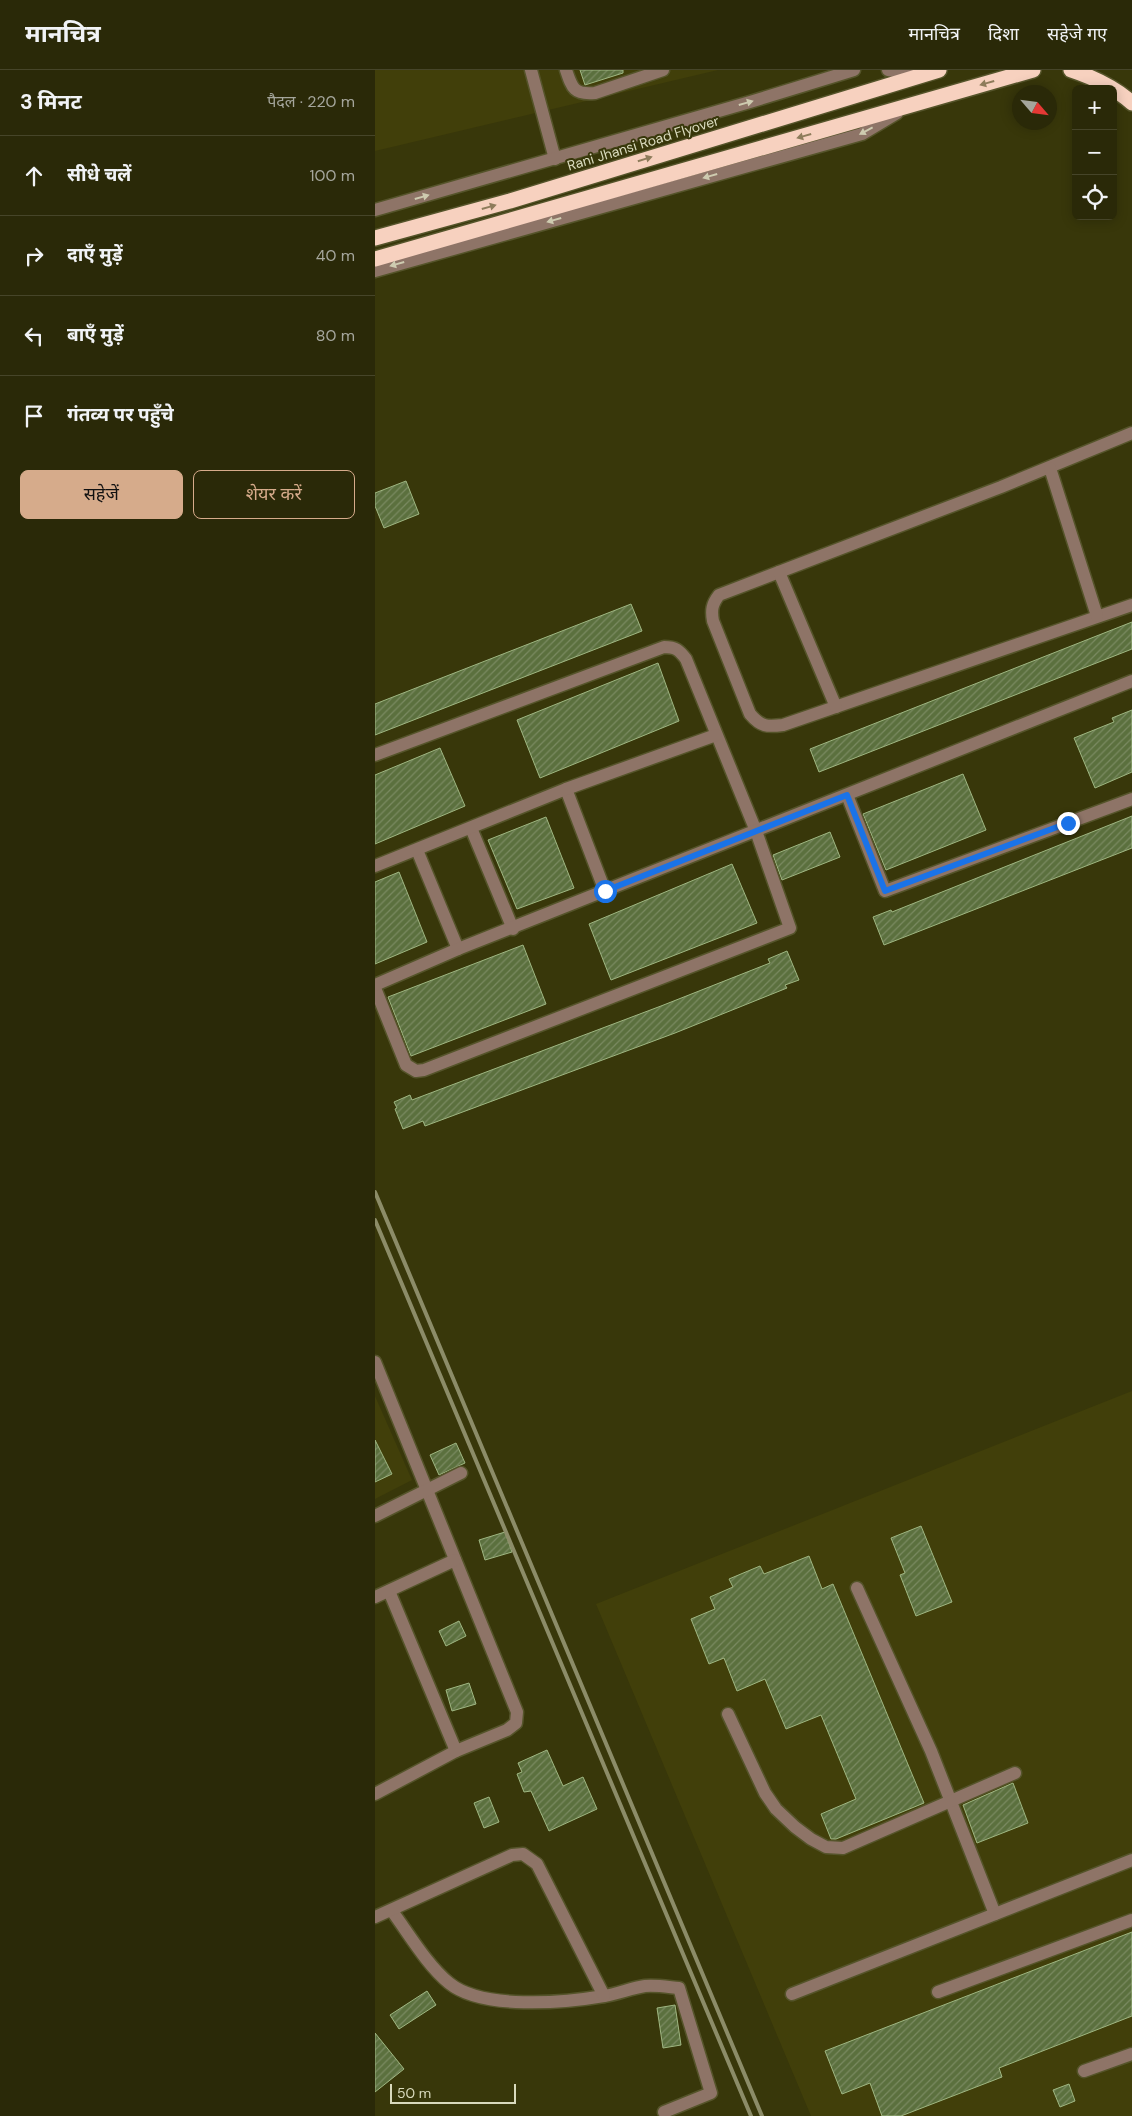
<!DOCTYPE html>
<html lang="hi">
<meta charset="utf-8">
<style>
:root{--surface:#2a2908;--page:#323112;--text:#f1f3f6;--muted:#a5a69c;--line:#464529;--accent:#d6ab8b}
body{margin:0;font-family:"DM Sans","Noto Sans Devanagari",sans-serif;background:var(--page);color:var(--text)}
.controls{position:absolute;right:15px;top:15px;display:grid;overflow:hidden;border-radius:8px;box-shadow:0 2px 12px #0003}
.controls button{width:45px;height:45px;display:grid;place-items:center;padding:0;border:0;border-bottom:1px solid var(--line);background:var(--surface);color:var(--text);font:25px sans-serif}
.compass{position:absolute;left:637px;top:15px;width:45px;height:45px;border-radius:50%;background:var(--surface);box-shadow:0 2px 12px #0003;rotate:118deg}
.scale{position:absolute;left:15px;bottom:12px;width:126px;box-sizing:border-box;padding-left:5px;border:2px solid #d9dabd;border-top:0;font-size:14px;line-height:18px;white-space:nowrap;color:#d9dabd;-webkit-text-stroke:4px #38370a;paint-order:stroke}
.stop{position:absolute;width:15px;height:15px;margin:-11px;border:4px solid #1a73e8;border-radius:50%;background:#fff}
.stop.end{background:#1a73e8;border-color:#fff;box-shadow:0 1px 5px #0008}
.list{margin:0;padding:0;list-style:none}
h2{display:flex;justify-content:space-between;align-items:center;height:65px;margin:0;padding:0 20px;font-size:21px}
h2 small{font-size:16px;font-weight:400;color:var(--muted)}
.list li{display:grid;grid-template-columns:32px 1fr auto;gap:15px;align-items:center;box-sizing:border-box;height:80px;padding:0 20px;border-top:1px solid var(--line)}
.list b{display:block;font-size:19px;white-space:nowrap}
.list em{font-size:16px;font-style:normal;color:var(--muted)}
.actions{display:flex;gap:10px;padding:15px 20px}
.actions a{flex:1;padding:11px 0;border:1px solid var(--accent);border-radius:8px;text-align:center;font-size:18px;color:var(--accent)}
.actions .main{background:var(--accent);color:#111}
.icon{flex:none;width:28px;height:28px;fill:none;stroke:currentColor;stroke-width:2;stroke-linecap:round;stroke-linejoin:round}
.map{position:relative;flex:none;width:757px;height:2046px;overflow:hidden}
header{display:flex;align-items:center;gap:30px;box-sizing:border-box;height:70px;padding:0 25px;background:var(--surface);border-bottom:1px solid var(--line)}
header strong{font-size:24px}
nav{display:flex;gap:28px;margin-inline-start:auto;font-size:18px}
main{display:flex}
aside{flex:1;background:var(--surface)}
.map>svg:first-child{display:block}
</style>
<header>
<strong>मानचित्र</strong>
<nav><a>मानचित्र</a><a>दिशा</a><a>सहेजे गए</a></nav>
</header>
<main>
<aside>
<h2>3 मिनट<small>पैदल · 220 m</small></h2>
<ul class="list">
<li><svg class="icon" aria-label="ahead" viewBox="0 0 24 24"><path d="M12 20V5M6 11l6-6 6 6"/></svg><div><b>सीधे चलें</b></div><em>100 m</em></li>
<li><svg class="icon" aria-label="right" viewBox="0 0 24 24"><path d="M7 20v-9h11M14 6l5 5-5 5"/></svg><div><b>दाएँ मुड़ें</b></div><em>40 m</em></li>
<li><svg class="icon" aria-label="left" viewBox="0 0 24 24"><path d="M17 20v-9H6M10 6l-5 5 5 5"/></svg><div><b>बाएँ मुड़ें</b></div><em>80 m</em></li>
<li><svg class="icon" aria-label="arrive" viewBox="0 0 24 24"><path d="M6 21V4h12l-3 4 3 4H6"/></svg><div><b>गंतव्य पर पहुँचे</b></div></li>
</ul>
<div class="actions"><a class="main">सहेजें</a><a>शेयर करें</a></div>
</aside>
<div class="map">
<svg width="757" height="2046" viewBox="0 0 757 2046">
<defs>
<pattern id="building-hatch" width="6" height="6" patternUnits="userSpaceOnUse" patternTransform="scale(1.25)"><rect width="6" height="6" fill="#5b703e"/><path d="M-1 1l2-2M0 6l6-6M5 7l2-2" fill="none" stroke="#7a8a61"/></pattern>
</defs>
<rect width="100%" height="100%" fill="#38370a"/>
<g fill="#413f0a">
<polygon points="0,0 343,0 0,81"/>
<polygon points="757,1321 757,2046 436,2046 221,1534"/>
<polygon points="0,1326 37,1410 0,1429"/>
</g>
<g fill="url(#building-hatch)" stroke="#9fb782">
<polygon points="205,0 248,0 248,3 210,15"/>
<polygon points="31,411 44,444 9,458 0,436 0,423"/>
<polygon points="256,534 267,561 0,665 0,634"/>
<polygon points="757,552 757,579 444,702 435,679"/>
<polygon points="283,593 304,651 165,708 142,650"/>
<polygon points="757,640 757,702 720,718 699,668 739,652 737,648"/>
<polygon points="65,678 90,736 0,774 0,705"/>
<polygon points="588,704 611,760 511,800 488,744"/>
<polygon points="757,746 757,778 509,875 498,847 516,840 517,842"/>
<polygon points="171,747 199,818 142,839 113,770"/>
<polygon points="455,762 465,787 407,810 398,785"/>
<polygon points="357,794 382,853 236,910 214,854"/>
<polygon points="24,802 52,872 0,894 0,812"/>
<polygon points="148,875 171,934 36,986 13,927"/>
<polygon points="412,881 424,910 410,915 412,918 300,963 50,1056 48,1051 28,1059 20,1039 22,1038 19,1032 35,1025 37,1030 286,936 395,893 393,889"/>
<polygon points="0,1370 17,1404 0,1412"/>
<polygon points="81,1373 90,1393 64,1405 55,1385"/>
<polygon points="546,1456 577,1532 541,1546 525,1505 530,1503 516,1468"/>
<polygon points="130,1462 137,1482 110,1490 104,1470"/>
<polygon points="434,1486 447,1519 458,1514 549,1733 461,1769 456,1769 446,1744 481,1729 446,1645 411,1659 390,1609 362,1621 349,1588 334,1594 316,1549 340,1539 335,1527 358,1517 354,1509 385,1496 389,1504"/>
<polygon points="84,1551 91,1566 71,1576 64,1561"/>
<polygon points="94,1613 101,1634 77,1641 71,1620"/>
<polygon points="172,1680 188,1716 208,1707 222,1739 174,1761 156,1721 149,1722 142,1704 147,1702 143,1693"/>
<polygon points="638,1713 653,1753 602,1773 588,1735"/>
<polygon points="114,1727 124,1752 109,1758 99,1733"/>
<polygon points="757,1862 757,1946 624,1998 627,2007 526,2046 507,2046 495,2013 467,2024 450,1981"/>
<polygon points="52,1921 61,1935 24,1959 15,1945"/>
<polygon points="300,1935 306,1975 288,1978 282,1938"/>
<polygon points="0,1963 29,1999 0,2022"/>
<polygon points="694,2014 700,2031 685,2037 678,2020"/>
</g>
<g fill="none" stroke-linecap="round" stroke-linejoin="round">
<defs>
<g id="minor">
<polyline points="156,0 180,89"/>
<path d="M191 0C197 18 199 25 220 23L288 0"/>
<polyline points="513,0 545,5"/>
<polyline points="0,140 375,32 479,0"/>
<polyline points="0,201 487,64 522,43"/>
<path d="M757 363 626 417 344 525C337 534 336 540 338 551L375 644C386 657 392 657 408 655L757 535"/>
<polyline points="675,398 722,546"/>
<polyline points="404,502 461,637"/>
<path d="M0 685 289 577C301 577 304 580 311 589L381 761 415 858 49 1000 41 1001 31 995 0 918"/>
<polyline points="191,719 230,821"/>
<polyline points="472,725 510,821 757,729"/>
<polyline points="96,758 138,859"/>
<polyline points="42,780 83,879"/>
<polyline points="0,796 191,719 341,665"/>
<polyline points="0,915 83,879 757,611"/>
<polyline points="0,1292 142,1642 141,1653 132,1660 81,1681 0,1724"/>
<polyline points="0,1446 86,1403"/>
<polyline points="482,1518 556,1681 620,1844"/>
<polyline points="14,1521 81,1681"/>
<polyline points="0,1527 80,1490"/>
<polyline points="353,1644 390,1723 401,1739 420,1757 436,1769 451,1777 468,1778 640,1703"/>
<path d="M17 1841C34 1864 52 1895 74 1913 107 1940 188 1933 229 1926 243 1924 256 1918 270 1916 281 1915 293 1917 304 1918L336 2023 289 2042"/>
<polyline points="0,1847 137,1785 148,1784 162,1794 229,1926"/>
<polyline points="563,1922 757,1850"/>
<polyline points="417,1924 757,1790"/>
<polyline points="709,2001 757,1984"/>
</g>
<g id="highway">
<path d="M696 0C720 8 739 17 757 33"/>
<polyline points="0,168 135,131 564,0"/>
<polyline points="0,189 658,0"/>
</g>
</defs>
<use href="#minor" stroke="#55542a" stroke-width="15"/>
<use href="#highway" stroke="#55542a" stroke-width="18"/>
<use href="#minor" stroke="#8e7467" stroke-width="12"/>
<use href="#highway" stroke="#f7d1bf" stroke-width="15"/>
<g stroke="#8c8c68" stroke-width="4">
<polyline points="0,1122 387,2046"/>
<polyline points="0,1150 376,2046"/>
</g>
</g>
<defs><path id="oneway-solid" d="M-6-.8H1V-3.2L6.5 0L1 3.2V.8H-6Z" transform="scale(1.25)"/></defs>
<g fill="#8e7c5b">
<use href="#oneway-solid" transform="translate(612 13) rotate(164)"/>
<use href="#oneway-solid" transform="translate(429 66) rotate(164)"/>
<use href="#oneway-solid" transform="translate(270 89) rotate(-17)"/>
<use href="#oneway-solid" transform="translate(114 137) rotate(-16)"/>
</g>
<g fill="#cecbb0">
<use href="#oneway-solid" transform="translate(371 33) rotate(-16)"/>
<use href="#oneway-solid" transform="translate(491 61) rotate(152)"/>
<use href="#oneway-solid" transform="translate(335 106) rotate(164)"/>
<use href="#oneway-solid" transform="translate(47 127) rotate(-16)"/>
<use href="#oneway-solid" transform="translate(179 150) rotate(164)"/>
<use href="#oneway-solid" transform="translate(22 194) rotate(164)"/>
</g>
<g fill="none" stroke-linecap="round" stroke-linejoin="round">
<polyline stroke="#1a73e8" stroke-width="6" points="230,821 472,725 510,821 693,753"/>
</g>
<g text-anchor="middle" stroke-width="4" stroke-linejoin="round" paint-order="stroke">
<g font-size="14" fill="#d9dabd" stroke="#38370a">
<text transform="translate(268 73) rotate(-17)" y="5">Rani Jhansi Road Flyover</text>
</g>
</g>
</svg>
<div class="controls">
<button>+</button>
<button>−</button>
<button><svg class="icon" aria-label="locate" viewBox="0 0 24 24"><circle cx="12" cy="12" r="6"/><path d="M12 2v4M12 18v4M2 12h4M18 12h4"/></svg></button>
</div>
<svg class="compass" viewBox="-18 -18 36 36"><path d="M0-13l5 13h-10z" fill="#e53935"/><path d="M0 13l5-13h-10z" fill="#a5a69c"/></svg>
<div class="scale">50 m</div>
<div class="stop" style="left:230px;top:821px"></div>
<div class="stop end" style="left:693px;top:753px"></div>
</div>
</main>
